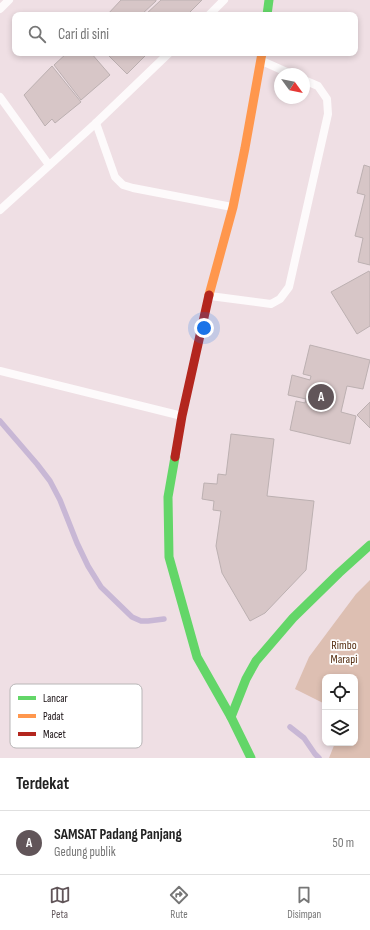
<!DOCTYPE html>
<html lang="id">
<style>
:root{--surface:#fff;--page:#f2f2f2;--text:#222;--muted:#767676;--line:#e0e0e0;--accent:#615559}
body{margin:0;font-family:"Sofia Sans Condensed",sans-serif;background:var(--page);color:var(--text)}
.controls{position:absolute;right:12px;bottom:12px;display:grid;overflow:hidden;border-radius:8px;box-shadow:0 2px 6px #0003}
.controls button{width:36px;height:36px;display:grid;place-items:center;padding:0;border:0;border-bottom:1px solid var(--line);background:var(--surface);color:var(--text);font:20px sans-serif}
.compass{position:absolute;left:274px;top:68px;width:36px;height:36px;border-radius:50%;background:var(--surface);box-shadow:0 2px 6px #0003;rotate:123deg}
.you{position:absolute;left:204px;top:328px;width:14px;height:14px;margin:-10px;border:3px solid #fff;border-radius:50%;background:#1a73e8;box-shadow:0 0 0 6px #1a73e833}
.badge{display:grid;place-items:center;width:26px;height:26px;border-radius:50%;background:var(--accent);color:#fff;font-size:13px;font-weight:700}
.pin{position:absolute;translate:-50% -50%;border:2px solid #fff;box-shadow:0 1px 4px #0006}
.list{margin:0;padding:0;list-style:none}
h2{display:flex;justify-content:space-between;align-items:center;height:52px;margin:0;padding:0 16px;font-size:17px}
h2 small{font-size:13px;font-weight:400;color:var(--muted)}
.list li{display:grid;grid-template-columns:26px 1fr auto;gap:12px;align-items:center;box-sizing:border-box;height:64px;padding:0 16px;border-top:1px solid var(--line)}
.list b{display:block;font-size:15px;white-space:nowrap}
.list p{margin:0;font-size:13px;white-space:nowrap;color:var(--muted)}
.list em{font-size:13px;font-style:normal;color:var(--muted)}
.icon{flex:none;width:22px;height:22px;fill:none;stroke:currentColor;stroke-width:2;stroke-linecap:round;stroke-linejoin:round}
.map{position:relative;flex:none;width:370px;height:758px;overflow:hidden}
.search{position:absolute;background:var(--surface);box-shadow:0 2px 6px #0003;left:12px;right:12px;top:12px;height:44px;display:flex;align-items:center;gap:10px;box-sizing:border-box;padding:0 14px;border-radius:8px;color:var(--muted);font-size:15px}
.sheet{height:116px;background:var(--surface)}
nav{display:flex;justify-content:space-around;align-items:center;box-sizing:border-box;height:56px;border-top:1px solid var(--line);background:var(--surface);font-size:11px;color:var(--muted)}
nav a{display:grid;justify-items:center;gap:2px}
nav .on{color:var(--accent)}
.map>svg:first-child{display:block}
</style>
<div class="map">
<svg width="370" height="758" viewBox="0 0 370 758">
<rect width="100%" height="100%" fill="#efdfe4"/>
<polygon fill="#ddbfb2" points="370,580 370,758 329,758 335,743 355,743 355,677 325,677 325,704 295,689 309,657 356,594"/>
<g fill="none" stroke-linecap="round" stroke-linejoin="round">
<g stroke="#c8b7d5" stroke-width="5.5">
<polyline points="0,421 37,464 50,481 60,500 77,543 88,566 101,587 132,617 141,621 148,621 164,619"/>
<polyline points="290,727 304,738 315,754 319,758"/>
</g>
</g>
<g fill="#d7c6c7" stroke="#bcb0b1">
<polygon points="121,0 156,0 156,1 141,15 107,15"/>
<polygon points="161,0 202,0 187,15 145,15"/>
<polygon points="67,53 91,53 110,75 81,100 54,65"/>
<polygon points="106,53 148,53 127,74"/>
<polygon points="52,66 81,102 55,123 52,119 45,126 24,95"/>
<polygon points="364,165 370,167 370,265 358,262 363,238 355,236 365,195 357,193"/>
<polygon points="369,271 370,273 370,326 357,334 331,292"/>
<polygon points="310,345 370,360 363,389 347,386 341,412 356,416 350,444 290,430 296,401 305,403 306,399 288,395 292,375 310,380 311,376 303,374"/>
<polygon points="370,402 370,428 357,415"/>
<polygon points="231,434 274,439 267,496 314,501 306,570 265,613 250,621 222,573 216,546 221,511 213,510 214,501 202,499 204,483 217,484 218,474 226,475"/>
</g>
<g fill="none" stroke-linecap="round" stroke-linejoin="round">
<g stroke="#fdfafb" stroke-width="8">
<polyline points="0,9 9,0"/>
<polyline points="209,15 224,0"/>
<polyline points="262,61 291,74"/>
<polyline points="0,97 49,165"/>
<polyline points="96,123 115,177 123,185 133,188 232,207"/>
<polyline points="0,210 96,123 169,53"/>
<polyline points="210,296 271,304 280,299 289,287 328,114 327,99 318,86 304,80"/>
<polyline points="0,371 182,416"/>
</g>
<g stroke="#63d668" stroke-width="9">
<polyline points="267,15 269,0"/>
<polyline points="175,457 168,497 169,557 197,657 231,717 251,758"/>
<polyline points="231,717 246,679 256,661 293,618 339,573 370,545"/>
</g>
<polyline stroke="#ff974d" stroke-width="9" points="209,295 233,207 245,148 262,53"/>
<polyline stroke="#b3261e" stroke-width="9" points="175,457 182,416 209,295"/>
</g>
<g text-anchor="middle" stroke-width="3.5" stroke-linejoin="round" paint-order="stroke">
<g font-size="12" fill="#562e10" stroke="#fff">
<text x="344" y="649">Rimbo<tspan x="344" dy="14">Marapi</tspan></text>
</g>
</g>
<rect x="10" y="684" width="132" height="64" rx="6" fill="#fff" stroke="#b8b6b7" stroke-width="1"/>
<rect x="18" y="696" width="18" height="4" fill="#63d668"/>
<rect x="18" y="714" width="18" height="4" fill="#ff974d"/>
<rect x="18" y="732" width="18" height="4" fill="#b3261e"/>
<g font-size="11" fill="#140b0e">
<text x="43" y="702">Lancar</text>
<text x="43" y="720">Padat</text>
<text x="43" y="738">Macet</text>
</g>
</svg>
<div class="controls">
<button><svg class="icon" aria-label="locate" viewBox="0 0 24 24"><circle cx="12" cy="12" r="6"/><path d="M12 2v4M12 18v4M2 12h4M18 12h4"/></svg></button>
<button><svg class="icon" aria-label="layers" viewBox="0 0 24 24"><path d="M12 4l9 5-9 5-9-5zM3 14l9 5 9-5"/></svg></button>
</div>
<svg class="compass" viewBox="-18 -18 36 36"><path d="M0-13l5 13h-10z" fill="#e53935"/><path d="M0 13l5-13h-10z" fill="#767676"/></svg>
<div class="you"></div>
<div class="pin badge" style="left:321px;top:397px">A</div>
<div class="search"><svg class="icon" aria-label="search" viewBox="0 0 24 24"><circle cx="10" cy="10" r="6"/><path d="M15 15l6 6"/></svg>Cari di sini</div>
</div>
<section class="sheet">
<h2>Terdekat<small></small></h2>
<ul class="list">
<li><span class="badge">A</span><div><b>SAMSAT Padang Panjang</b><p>Gedung publik</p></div><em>50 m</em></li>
</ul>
</section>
<nav>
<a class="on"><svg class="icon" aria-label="map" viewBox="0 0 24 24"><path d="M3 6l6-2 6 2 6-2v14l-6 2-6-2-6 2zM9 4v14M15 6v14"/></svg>Peta</a>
<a><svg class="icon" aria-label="directions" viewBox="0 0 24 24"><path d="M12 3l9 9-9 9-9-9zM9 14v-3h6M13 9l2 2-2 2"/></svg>Rute</a>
<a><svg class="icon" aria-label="saved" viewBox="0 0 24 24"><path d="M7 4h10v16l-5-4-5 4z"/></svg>Disimpan</a>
</nav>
